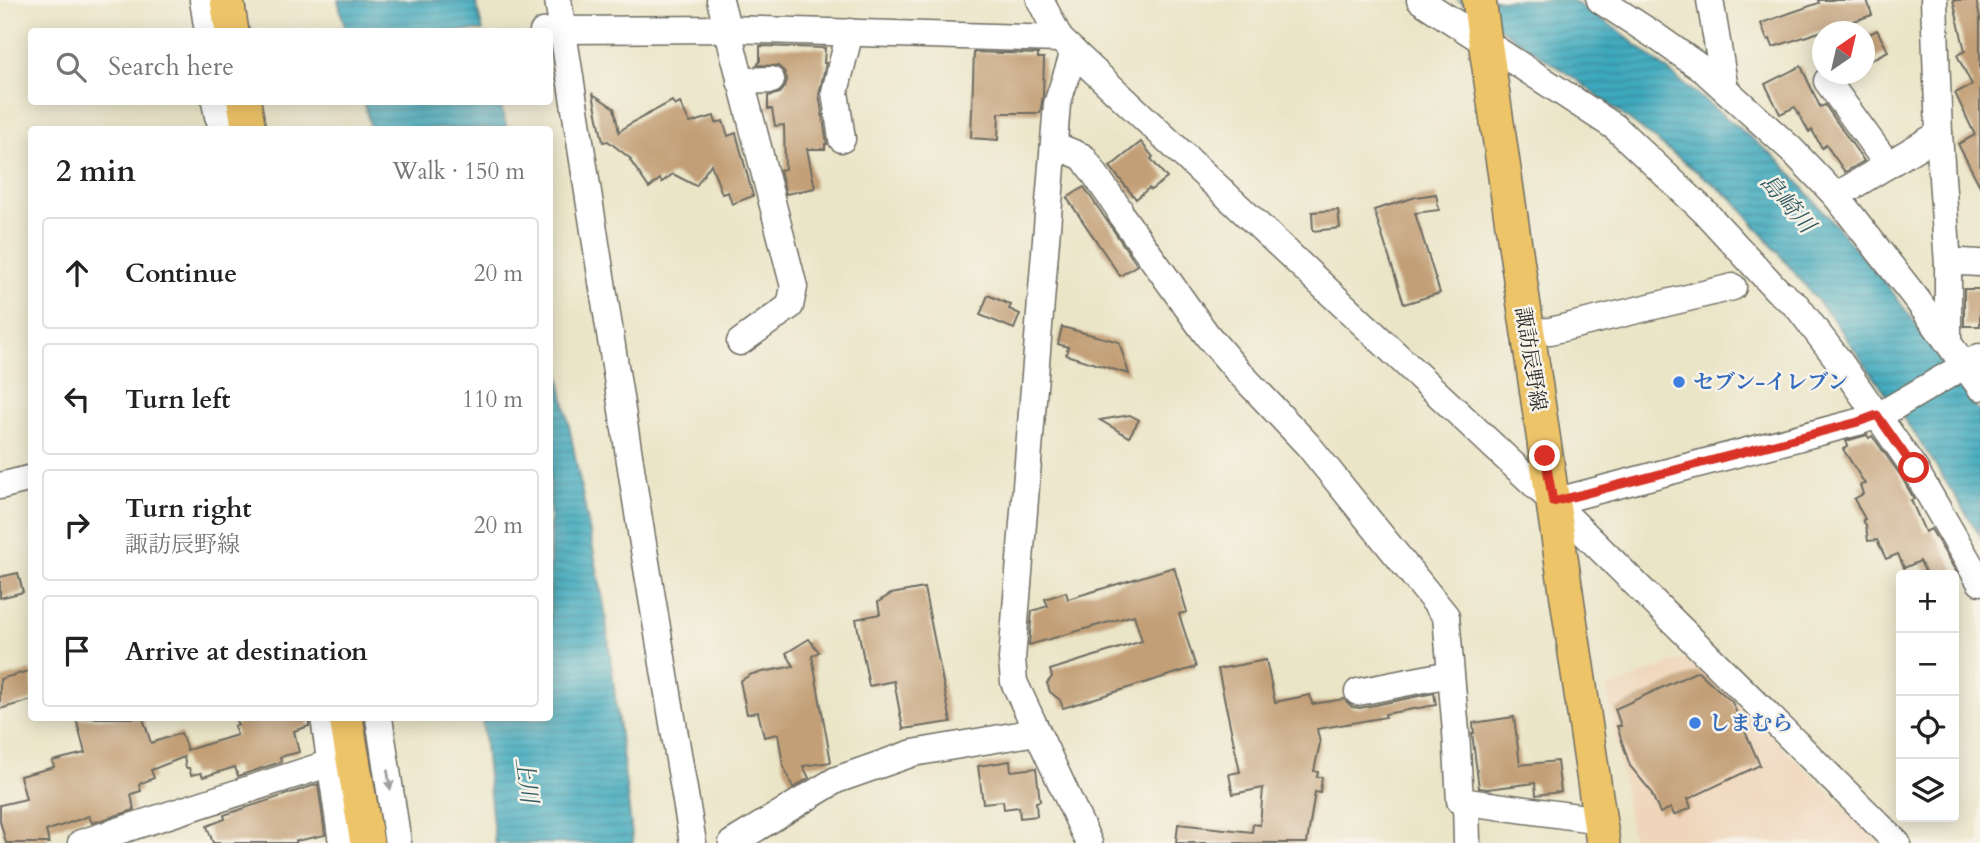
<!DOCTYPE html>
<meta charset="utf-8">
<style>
:root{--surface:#fff;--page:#f6f6f6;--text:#222;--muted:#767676;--line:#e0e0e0}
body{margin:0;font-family:Cardo,"Noto Serif JP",serif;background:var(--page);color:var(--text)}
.controls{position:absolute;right:21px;bottom:21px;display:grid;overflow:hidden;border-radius:7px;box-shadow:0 4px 18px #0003}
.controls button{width:63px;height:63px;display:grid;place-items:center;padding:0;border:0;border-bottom:2px solid var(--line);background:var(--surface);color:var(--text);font:35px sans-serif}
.compass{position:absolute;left:1812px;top:21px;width:63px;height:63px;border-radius:50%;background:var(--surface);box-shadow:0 4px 18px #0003;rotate:34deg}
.stop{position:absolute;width:21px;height:21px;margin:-16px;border:5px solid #d93025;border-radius:50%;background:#fff}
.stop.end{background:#d93025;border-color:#fff;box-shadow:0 2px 7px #0008}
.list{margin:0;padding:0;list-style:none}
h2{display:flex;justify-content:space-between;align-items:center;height:91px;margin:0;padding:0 28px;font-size:30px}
h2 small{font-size:23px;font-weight:400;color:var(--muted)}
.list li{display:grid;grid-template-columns:46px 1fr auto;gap:21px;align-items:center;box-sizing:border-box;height:112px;margin:0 14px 14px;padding:0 14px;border:2px solid var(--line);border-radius:7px}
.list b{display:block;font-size:26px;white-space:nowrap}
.list p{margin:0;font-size:23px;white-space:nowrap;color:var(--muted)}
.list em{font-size:23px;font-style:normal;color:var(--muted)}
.icon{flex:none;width:38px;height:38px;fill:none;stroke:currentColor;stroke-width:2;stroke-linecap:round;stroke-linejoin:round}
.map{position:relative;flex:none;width:1980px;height:843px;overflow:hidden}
.search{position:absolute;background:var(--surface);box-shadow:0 4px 18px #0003;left:28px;top:28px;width:525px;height:77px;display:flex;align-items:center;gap:18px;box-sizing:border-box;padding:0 24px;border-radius:7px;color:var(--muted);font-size:26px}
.panel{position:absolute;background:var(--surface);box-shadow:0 4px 18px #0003;left:28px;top:126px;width:525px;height:595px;border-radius:7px}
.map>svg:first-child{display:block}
</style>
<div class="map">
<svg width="1980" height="843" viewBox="0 0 1980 843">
<defs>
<pattern id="water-rules" width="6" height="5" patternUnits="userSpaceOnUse" patternTransform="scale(1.75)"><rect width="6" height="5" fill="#3ea9bd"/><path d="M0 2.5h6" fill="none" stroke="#348a9a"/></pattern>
</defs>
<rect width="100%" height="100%" fill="#f7f3e8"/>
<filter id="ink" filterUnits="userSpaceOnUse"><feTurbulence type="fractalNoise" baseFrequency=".0143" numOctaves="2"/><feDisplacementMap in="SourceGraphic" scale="14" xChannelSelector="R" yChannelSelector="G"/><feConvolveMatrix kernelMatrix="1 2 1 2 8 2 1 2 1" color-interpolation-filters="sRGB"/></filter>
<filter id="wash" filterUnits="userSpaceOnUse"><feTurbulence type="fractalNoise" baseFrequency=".00686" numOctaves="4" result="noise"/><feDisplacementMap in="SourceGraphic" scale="28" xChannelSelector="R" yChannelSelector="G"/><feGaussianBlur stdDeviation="1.57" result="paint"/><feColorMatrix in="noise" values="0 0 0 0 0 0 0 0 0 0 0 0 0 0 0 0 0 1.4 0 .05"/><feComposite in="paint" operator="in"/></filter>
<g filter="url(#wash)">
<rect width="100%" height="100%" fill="#ebe5c8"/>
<polygon fill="#efd6bb" points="1690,656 1880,843 1633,843 1607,689"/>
<g fill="url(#water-rules)" stroke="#346a74" stroke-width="2">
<polygon points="338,0 475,0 483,31 346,31"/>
<polygon points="1458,0 1571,0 1615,28 1782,163 1891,290 1980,413 1980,535 1919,440 1829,314 1734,200 1577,80"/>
<polygon points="364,102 500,102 507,129 371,129"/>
<polygon points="550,328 604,605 633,843 495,843 482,718 550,718"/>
</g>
<g id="blocks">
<g fill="#c29f76">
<polygon points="1818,0 1867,0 1872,15 1773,47 1770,39 1767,40 1761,23 1819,3"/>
<polygon points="1953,0 1976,0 1980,18 1980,186 1958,144 1975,135 1955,93 1972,85 1957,55 1965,51"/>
<polygon points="1877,30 1888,51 1865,63 1865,36"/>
<polygon points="760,46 825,48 824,63 826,63 819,94 827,144 825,144 825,149 807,149 815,188 786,194 780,170 785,169 784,125 775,126 772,109 768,109 768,96 780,93 785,87 787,79 784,71 778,66 757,65 760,61"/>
<polygon points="974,52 1038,54 1038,58 1044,58 1043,96 1040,113 999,113 998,140 971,138"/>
<polygon points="1801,66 1820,107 1825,105 1864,161 1845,172 1826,145 1822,148 1812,130 1809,132 1795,107 1780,114 1765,84"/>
<polygon points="593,94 614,108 619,132 628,125 672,101 675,106 680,103 690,123 714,116 716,123 723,121 728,136 736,133 753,196 732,204 728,192 722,194 711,164 696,186 673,174 662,182 660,179 649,188 630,160 631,159 608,141 603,142"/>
<polygon points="1141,142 1153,157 1151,159 1167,178 1151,190 1149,188 1136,199 1110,167"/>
<polygon points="1084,187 1137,265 1120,276 1067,198"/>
<polygon points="1436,194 1439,210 1415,213 1440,293 1404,304 1374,210 1416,197"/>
<polygon points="1338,210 1340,228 1313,231 1312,212"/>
<rect x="1964" y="289" width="16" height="37"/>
<polygon points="988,295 1011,305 1009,309 1020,314 1014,329 980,315"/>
<polygon points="1062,327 1119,342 1129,374 1066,355 1068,347 1058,344"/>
<polygon points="1130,415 1139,420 1129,437 1100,420"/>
<polygon points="1867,435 1869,438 1872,436 1876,441 1901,476 1914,499 1911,500 1925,532 1931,529 1958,575 1915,575 1925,571 1920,561 1904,568 1898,554 1886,559 1877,540 1868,541 1866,526 1863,520 1865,519 1854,499 1863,494 1860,485 1865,484 1843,449 1848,446 1846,441"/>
<polygon points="1174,567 1187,612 1179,614 1196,667 1063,708 1060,700 1050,692 1047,683 1052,677 1050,670 1142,641 1134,615 1029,645 1032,611 1048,606 1045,599 1066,592 1068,599"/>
<polygon points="18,573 23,592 0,598 0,577"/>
<polygon points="924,588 951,722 903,729 894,681 869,686 856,619 880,614 878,602 891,594"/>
<polygon points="809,639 819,652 812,656 831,762 803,766 809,778 793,788 783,765 778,734 764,737 758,712 747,714 740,681 752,674 794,666 786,653"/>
<polygon points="1266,660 1275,702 1310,695 1312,704 1344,699 1352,707 1360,708 1434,693 1436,705 1385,714 1386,717 1317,729 1320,743 1314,771 1318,772 1317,777 1322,777 1320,793 1315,792 1307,843 1176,843 1178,824 1252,832 1253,824 1260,825 1263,788 1233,794 1229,774 1240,772 1218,669"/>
<polygon points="32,670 32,700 0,709 0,679"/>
<polygon points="1698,671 1732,702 1760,765 1688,799 1691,808 1674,815 1671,808 1660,813 1650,790 1630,766 1617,726 1621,726 1615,709"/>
<polygon points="1514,717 1520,765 1557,761 1561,792 1536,795 1535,783 1488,789 1479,788 1472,733 1474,733 1473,723"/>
<polygon points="76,718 143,718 151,743 181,733 187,750 237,735 234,726 238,725 235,718 309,718 309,726 294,731 299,752 280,757 281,762 238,776 235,767 203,777 201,773 191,775 189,768 186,768 184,757 151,770 154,778 139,784 141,791 131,794 134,810 92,823 89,816 46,831 49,843 6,843 0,821 0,805 26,799 20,776 54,767 52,761 85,753"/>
<polygon points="1010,761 1011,771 1036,768 1040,801 1036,802 1037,816 1020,818 1019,807 1004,809 1003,801 983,803 978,766"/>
<polygon points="318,784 325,835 296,841 296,843 213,843 207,826 225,819 224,815"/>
</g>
</g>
</g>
<g filter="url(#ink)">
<use href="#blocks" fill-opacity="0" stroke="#6e6c62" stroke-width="2"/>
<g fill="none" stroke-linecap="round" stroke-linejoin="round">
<defs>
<g id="minor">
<polyline points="203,0 208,32"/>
<polyline points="558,0 641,532 693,843"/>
<polyline points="720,0 794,287 790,306 740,342"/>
<polyline points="1040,0 1060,39 1553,502 1897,843"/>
<polyline points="1420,0 1615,127 1704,211 1777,290 1797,306 1839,361 1914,468 1980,582"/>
<polyline points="1600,0 1657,37 1705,71 1791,149 1836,196 1918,301 1980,387"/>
<polyline points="1710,0 1725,89"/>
<polyline points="1934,0 1939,134 1948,265 1948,341"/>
<polyline points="543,32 563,30 727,29 1060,39"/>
<polyline points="1074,52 1057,104 1012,659 1014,682 1089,843"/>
<polyline points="740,81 771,80"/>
<polyline points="1827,81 1888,165"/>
<polyline points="215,102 218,116 224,130"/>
<polyline points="842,139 835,92 850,32"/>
<polyline points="1054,145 1083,157 1119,209 1121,215 1207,335 1236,369 1308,445 1446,616 1456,732 1460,801 1600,820"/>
<polyline points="1836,196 1939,134"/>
<polyline points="1948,265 1961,262 1980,263"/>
<polyline points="1527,332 1550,331 1733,287"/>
<polyline points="0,486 32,478"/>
<polyline points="1553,502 1858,422 1885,412 1979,357"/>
<polyline points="1358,692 1450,674"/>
<polyline points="324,718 342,843"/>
<polyline points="379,718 398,843"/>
<polyline points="1466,802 1467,843"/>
<polyline points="81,843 331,763"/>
<polyline points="732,843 836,780 913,753 1036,732"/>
</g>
<g id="major">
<polyline points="227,0 232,32"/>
<polyline points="1479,0 1603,843"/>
<polyline points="244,102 249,130"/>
<polyline points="346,718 367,843"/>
</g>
</defs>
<use href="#minor" stroke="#6e6c62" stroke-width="29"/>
<use href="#major" stroke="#6e6c62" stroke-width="36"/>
<use href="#minor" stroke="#fff" stroke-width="26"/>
<use href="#major" stroke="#eec469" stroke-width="33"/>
</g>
<defs><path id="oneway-solid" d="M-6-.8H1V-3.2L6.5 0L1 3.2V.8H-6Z" transform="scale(1.75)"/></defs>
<use fill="#a0a0a0" href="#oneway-solid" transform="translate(389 780) rotate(81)"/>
</g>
<g fill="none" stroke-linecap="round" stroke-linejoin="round" filter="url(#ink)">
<polyline stroke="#d93025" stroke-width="9" points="1545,456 1553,502 1858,422 1877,415 1914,468"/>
</g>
<g fill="#3f7fe0" stroke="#f7f3e8" stroke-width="2.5">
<circle cx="1679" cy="382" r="7"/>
<circle cx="1695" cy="723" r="7"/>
</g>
<g text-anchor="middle" stroke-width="5" stroke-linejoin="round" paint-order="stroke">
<g font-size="21" fill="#2b2b2b" stroke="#f7f3e8">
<text transform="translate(1531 359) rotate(81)" y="7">諏訪辰野線</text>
</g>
<g font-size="21" font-weight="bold" fill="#366cbe" stroke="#f7f3e8" text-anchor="start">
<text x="1693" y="389">セブン-イレブン</text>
<text x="1709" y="730">しまむら</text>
</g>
<g font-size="23" font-style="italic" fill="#335d65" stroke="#f7f3e8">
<text transform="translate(1788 203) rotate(49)" y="8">島崎川</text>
<text transform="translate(527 780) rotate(82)" y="8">上川</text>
</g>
</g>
</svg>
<div class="controls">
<button>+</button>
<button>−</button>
<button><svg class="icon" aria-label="locate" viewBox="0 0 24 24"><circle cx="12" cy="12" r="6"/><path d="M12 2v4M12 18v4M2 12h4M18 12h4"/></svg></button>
<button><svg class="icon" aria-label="layers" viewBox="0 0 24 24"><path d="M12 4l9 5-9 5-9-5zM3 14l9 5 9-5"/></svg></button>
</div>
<svg class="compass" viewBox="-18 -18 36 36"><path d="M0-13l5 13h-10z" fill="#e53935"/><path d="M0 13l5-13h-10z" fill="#767676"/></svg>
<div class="stop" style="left:1914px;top:468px"></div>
<div class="stop end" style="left:1545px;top:456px"></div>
<div class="search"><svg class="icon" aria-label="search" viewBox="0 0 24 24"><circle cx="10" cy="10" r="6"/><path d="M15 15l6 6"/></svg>Search here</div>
<section class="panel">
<h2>2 min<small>Walk · 150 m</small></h2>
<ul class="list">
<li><svg class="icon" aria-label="ahead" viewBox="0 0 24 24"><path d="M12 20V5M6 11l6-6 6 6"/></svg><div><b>Continue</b></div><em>20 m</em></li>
<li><svg class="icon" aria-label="left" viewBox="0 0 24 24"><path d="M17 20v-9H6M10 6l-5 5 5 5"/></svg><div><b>Turn left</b></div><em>110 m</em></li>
<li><svg class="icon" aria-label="right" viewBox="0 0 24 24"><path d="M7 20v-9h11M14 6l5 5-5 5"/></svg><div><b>Turn right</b><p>諏訪辰野線</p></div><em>20 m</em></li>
<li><svg class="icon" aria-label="arrive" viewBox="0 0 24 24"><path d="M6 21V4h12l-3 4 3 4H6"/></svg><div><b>Arrive at destination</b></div></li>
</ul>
</section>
</div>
